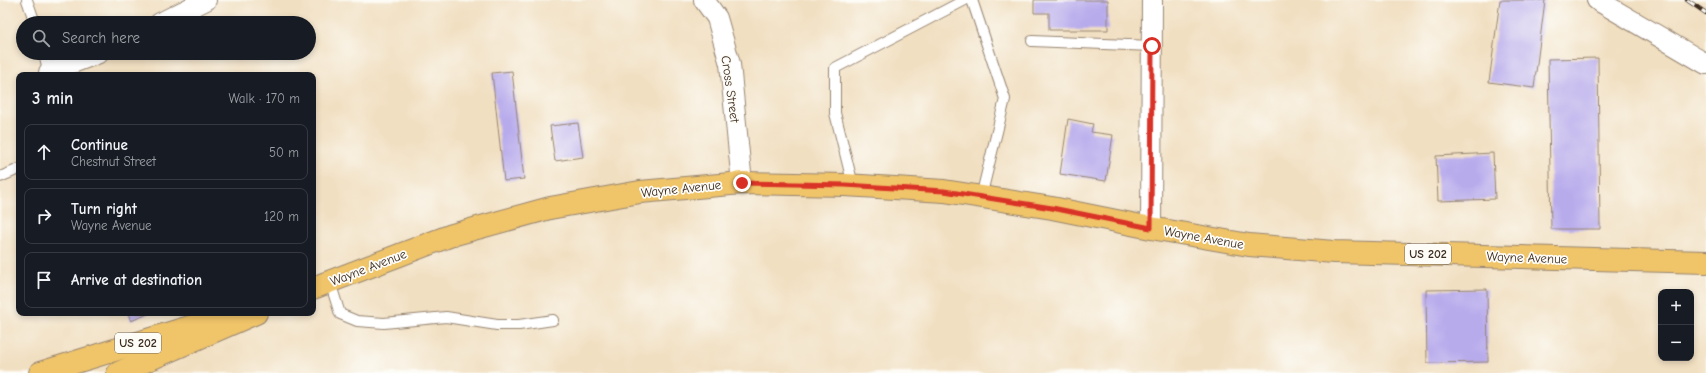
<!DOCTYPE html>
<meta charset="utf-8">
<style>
:root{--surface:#171b24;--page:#242831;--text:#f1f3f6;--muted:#9ea1a6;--line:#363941}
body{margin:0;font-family:"Comic Neue",sans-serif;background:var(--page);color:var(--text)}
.controls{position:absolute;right:12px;bottom:12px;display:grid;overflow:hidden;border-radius:8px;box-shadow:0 2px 6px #0003}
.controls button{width:36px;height:36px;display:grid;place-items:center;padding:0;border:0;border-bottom:1px solid var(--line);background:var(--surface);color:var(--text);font:20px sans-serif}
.stop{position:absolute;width:12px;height:12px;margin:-9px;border:3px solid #d93025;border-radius:50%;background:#fff}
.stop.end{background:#d93025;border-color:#fff;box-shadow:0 1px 4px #0008}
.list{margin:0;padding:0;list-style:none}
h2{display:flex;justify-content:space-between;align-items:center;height:52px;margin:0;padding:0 16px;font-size:17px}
h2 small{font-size:13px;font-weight:400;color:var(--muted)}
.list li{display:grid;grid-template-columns:26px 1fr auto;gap:12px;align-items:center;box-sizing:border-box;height:56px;margin:0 8px 8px;padding:0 8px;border:1px solid var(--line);border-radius:8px}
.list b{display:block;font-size:15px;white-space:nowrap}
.list p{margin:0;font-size:13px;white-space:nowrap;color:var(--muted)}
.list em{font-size:13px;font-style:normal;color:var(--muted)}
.icon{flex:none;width:22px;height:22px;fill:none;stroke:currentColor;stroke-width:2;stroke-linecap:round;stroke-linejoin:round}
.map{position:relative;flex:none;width:1706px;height:373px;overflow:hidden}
.search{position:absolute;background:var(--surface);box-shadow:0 2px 6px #0003;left:16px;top:16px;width:300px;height:44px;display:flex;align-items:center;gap:10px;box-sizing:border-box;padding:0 14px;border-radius:22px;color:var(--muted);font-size:15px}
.panel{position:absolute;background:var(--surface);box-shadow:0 2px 6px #0003;left:16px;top:72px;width:300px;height:244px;border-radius:8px}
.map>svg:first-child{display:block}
</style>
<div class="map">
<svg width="1706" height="373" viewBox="0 0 1706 373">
<rect width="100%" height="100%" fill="#fdfcf7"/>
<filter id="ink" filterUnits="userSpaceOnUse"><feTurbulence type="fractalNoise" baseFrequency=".025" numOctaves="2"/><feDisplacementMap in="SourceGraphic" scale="8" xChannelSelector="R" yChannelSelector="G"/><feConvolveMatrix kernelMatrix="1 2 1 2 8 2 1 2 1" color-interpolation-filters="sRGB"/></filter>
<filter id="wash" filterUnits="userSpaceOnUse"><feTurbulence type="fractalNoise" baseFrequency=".012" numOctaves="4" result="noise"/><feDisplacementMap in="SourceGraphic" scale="16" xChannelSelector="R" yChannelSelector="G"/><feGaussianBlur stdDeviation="0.9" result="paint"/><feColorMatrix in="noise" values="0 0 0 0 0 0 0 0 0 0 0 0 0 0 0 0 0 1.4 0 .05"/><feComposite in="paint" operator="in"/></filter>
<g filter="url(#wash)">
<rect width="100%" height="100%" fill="#f1dfc1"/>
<g id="blocks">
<g fill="#b8abec">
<polygon points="1034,0 1108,0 1108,30 1049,30 1049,13 1034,13"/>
<polygon points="1500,0 1545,0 1534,88 1489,82"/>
<polygon points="1598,58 1600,229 1551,229 1548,59"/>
<polygon points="512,71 524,179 504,181 492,73"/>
<polygon points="1068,119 1093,124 1091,132 1113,135 1106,181 1060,174"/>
<polygon points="578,123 583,157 555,161 550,126"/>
<polygon points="1493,153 1495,199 1438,201 1436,156"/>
<polygon points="1487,289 1488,362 1427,363 1426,290"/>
<polygon points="128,313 150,313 131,321"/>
</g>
</g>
</g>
<g filter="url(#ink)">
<use href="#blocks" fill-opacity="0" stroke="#968470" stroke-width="1"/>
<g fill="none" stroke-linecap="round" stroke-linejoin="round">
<defs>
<g id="service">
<polyline points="27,0 35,23"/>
<polyline points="972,0 1005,99 981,197"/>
<polyline points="1032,41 1152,46"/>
<polyline points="44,53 49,74"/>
<polyline points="0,177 19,169"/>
<polyline points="853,185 835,113 835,68 965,0"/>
<polyline points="330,282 340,314 357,321 384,323 446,317 497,325 519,325 553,320"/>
</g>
<g id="minor">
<polyline points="704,0 717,18 730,64 742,183"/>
<polyline points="1597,0 1706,64"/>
<polyline points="160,23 206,0"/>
<polyline points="49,72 99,53"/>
<polyline points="1151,228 1152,0"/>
</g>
<g id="primary">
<polyline points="313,288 452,235 550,208 640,192 742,183 845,185 944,191 1052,208 1151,228 1249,245 1334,252 1706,262"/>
<polyline points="40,373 235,313"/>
<polyline points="118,373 256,313"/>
</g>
</defs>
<use href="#service" stroke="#968470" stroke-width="12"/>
<use href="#minor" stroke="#968470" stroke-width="22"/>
<use href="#primary" stroke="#968470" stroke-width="24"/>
<use href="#service" stroke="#fff" stroke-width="10"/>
<use href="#minor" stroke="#fff" stroke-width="20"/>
<use href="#primary" stroke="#f0c469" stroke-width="22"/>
<defs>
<polyline id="rail" points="1687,0 1706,13"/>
</defs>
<use href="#rail" stroke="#3b2a1e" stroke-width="4.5"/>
<use href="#rail" stroke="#fdfcf7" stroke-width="3" stroke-dasharray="9" stroke-linecap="butt"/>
</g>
</g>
<g fill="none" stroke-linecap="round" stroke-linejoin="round" filter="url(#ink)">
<polyline stroke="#d93025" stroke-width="5" points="742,183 845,185 944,191 1052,208 1151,228 1152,46"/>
</g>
<g text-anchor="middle" stroke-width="3.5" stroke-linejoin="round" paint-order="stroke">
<g fill="#fdfcf7" stroke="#75695f" stroke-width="1">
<rect x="1405" y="244" width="46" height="20" rx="3"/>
<rect x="115" y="333" width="46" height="20" rx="3"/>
</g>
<g font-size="12" font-weight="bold" fill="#3b2a1e">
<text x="1428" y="258">US 202</text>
<text x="138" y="347">US 202</text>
</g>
<g font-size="13" fill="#3b2a1e" stroke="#fdfcf7">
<text transform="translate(731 89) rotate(82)" y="5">Cross Street</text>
<text transform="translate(681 188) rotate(-6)" y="5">Wayne Avenue</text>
<text transform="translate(1204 237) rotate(10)" y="5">Wayne Avenue</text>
<text transform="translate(1527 257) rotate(2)" y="5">Wayne Avenue</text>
<text transform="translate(368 267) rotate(-21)" y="5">Wayne Avenue</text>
</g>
</g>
</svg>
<div class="controls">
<button>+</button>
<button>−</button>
</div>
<div class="stop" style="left:1152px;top:46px"></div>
<div class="stop end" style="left:742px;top:183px"></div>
<div class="search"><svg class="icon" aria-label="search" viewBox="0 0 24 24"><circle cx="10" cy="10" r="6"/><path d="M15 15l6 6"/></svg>Search here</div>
<section class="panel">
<h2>3 min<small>Walk · 170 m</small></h2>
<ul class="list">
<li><svg class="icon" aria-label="ahead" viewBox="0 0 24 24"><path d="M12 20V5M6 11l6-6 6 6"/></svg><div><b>Continue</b><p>Chestnut Street</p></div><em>50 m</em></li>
<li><svg class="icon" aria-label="right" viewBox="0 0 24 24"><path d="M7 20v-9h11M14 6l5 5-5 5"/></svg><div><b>Turn right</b><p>Wayne Avenue</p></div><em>120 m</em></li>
<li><svg class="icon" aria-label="arrive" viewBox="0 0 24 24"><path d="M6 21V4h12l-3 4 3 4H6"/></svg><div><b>Arrive at destination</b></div></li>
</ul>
</section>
</div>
